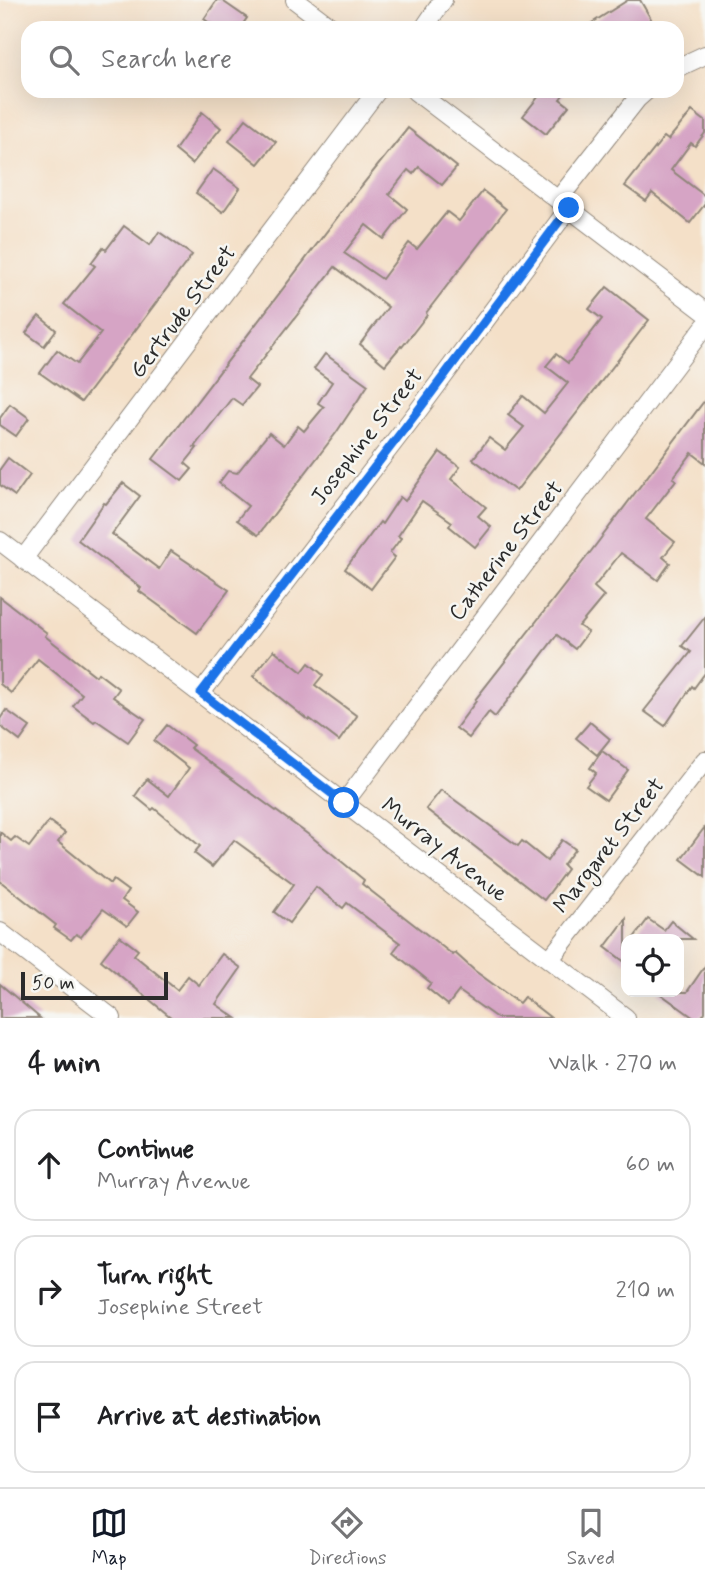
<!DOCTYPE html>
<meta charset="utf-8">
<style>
:root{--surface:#fff;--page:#f2f2f2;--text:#202124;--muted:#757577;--line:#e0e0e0;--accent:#111827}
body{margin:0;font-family:Mynerve,sans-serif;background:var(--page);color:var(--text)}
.controls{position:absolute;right:21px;bottom:21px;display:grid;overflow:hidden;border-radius:14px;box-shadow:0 7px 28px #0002}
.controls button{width:63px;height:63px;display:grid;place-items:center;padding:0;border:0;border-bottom:2px solid var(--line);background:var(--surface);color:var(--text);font:35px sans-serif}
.scale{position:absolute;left:21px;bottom:18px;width:147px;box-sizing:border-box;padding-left:7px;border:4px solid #2b2b2b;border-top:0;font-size:19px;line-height:24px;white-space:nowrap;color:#2b2b2b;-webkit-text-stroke:5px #f6f6f2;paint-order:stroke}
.stop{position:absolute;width:21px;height:21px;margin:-16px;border:5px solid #1a73e8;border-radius:50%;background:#fff}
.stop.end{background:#1a73e8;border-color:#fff;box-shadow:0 2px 7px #0008}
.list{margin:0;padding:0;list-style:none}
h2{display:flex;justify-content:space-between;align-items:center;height:91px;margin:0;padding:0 28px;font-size:30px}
h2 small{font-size:23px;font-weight:400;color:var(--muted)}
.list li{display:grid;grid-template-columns:46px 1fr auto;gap:21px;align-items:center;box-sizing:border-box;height:112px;margin:0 14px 14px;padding:0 14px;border:2px solid var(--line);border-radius:21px}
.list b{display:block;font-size:26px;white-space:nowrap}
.list p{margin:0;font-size:23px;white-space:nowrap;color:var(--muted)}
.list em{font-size:23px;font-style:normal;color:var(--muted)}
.icon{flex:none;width:38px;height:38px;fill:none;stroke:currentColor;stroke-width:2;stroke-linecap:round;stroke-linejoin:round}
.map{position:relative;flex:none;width:705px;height:1018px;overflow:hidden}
.search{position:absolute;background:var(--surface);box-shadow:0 7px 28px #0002;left:21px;right:21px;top:21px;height:77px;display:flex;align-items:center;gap:18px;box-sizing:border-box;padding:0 24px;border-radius:21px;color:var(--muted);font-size:26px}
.sheet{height:469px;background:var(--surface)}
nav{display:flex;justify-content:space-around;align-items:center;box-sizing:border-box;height:98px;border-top:2px solid var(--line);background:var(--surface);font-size:19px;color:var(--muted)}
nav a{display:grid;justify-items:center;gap:4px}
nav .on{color:var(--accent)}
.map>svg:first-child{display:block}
</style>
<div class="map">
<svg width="705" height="1018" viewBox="0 0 705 1018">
<rect width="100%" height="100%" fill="#f6f6f2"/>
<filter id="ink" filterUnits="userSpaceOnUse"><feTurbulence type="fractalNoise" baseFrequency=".0143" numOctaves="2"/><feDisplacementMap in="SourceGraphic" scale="14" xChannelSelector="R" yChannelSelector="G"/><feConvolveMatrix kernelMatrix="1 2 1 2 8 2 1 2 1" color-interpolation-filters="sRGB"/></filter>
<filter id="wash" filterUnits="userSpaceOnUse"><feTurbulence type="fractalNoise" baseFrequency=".00686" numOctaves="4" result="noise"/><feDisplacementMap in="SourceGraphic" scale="28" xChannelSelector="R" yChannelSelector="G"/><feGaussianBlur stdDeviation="1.57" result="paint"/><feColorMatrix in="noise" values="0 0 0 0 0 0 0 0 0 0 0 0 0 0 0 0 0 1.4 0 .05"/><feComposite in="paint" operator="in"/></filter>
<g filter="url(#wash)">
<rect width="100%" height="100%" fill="#f4e0c8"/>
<g id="blocks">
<g fill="#d6a4c5">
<polygon points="217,0 221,0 247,18 240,28 217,28 204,19"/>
<polygon points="628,0 640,0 651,19 636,28 584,28"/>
<polygon points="543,91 566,91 560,99 569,106 546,134 523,116"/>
<polygon points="692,111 705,121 705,133 695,146 691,143 671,170 705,196 705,204 690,223 652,193 646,201 625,186 664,137 668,140"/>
<polygon points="202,112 221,128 192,164 175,150"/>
<polygon points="246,119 276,142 258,164 229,141"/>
<polygon points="408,128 457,167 442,185 419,167 413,174 408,170 389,194 407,209 384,239 366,225 344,253 382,279 409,243 417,249 447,212 459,221 483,191 506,209 426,313 427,315 402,347 401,346 385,365 360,344 388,307 335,267 247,379 257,387 242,405 232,398 194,447 197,448 185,463 192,469 182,481 153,459 359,189"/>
<polygon points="213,169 240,188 223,212 196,193"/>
<polygon points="124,226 150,245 159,232 192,255 81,402 40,373 57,350 77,364 101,333 64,304 95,266 91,263 103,247 106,250"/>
<polygon points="607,287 649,320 516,491 473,459 489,438 505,450 524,427 508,415 523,396 544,413 568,383 546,366 556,354 568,363 602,319 589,309"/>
<polygon points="39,316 56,330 44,346 26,333"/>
<polygon points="325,354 368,385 336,433 258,535 237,520 248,506 219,483 228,471 237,473 269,433 284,445 298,426 304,431 324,407 318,403 332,382 314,369"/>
<polygon points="705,400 705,463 692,453 673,478 676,480 646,519 675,542 663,557 670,563 658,580 621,553 594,587 604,596 579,626 588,632 575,649 557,635 495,717 489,712 469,738 456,728 476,701 475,700 592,550"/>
<polygon points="10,404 29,418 16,436 0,425 0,418"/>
<polygon points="440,452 460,467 451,479 486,507 478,516 491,527 475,547 449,526 452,522 422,501 398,536 401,538 390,553 395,557 371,589 345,569 380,522 382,524 400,497 405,501"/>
<polygon points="8,458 30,475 15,496 0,485 0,469"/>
<polygon points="123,483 140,496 112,534 159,569 171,551 229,590 197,633 139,591 141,588 78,540 104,503 106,504"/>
<polygon points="0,597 47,633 45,636 96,676 98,673 119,689 113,697 145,719 128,742 96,720 94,722 73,706 82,694 38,659 11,693 0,684"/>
<polygon points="705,617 705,673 694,688 692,686 665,726 644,711 691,652 682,646"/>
<polygon points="274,650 302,672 309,663 323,675 315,685 357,716 339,741 310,719 309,721 253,676"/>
<polygon points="6,710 30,727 20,741 0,726 0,719"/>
<polygon points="590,722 610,739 597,755 576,738"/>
<polygon points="167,725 193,745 190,748 313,838 364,880 362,884 453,955 455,953 475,971 519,1003 524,997 551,1018 497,1018 459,991 448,1005 427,988 431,983 393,952 400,943 347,903 343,908 316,887 289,923 274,912 294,884 234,840 212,867 194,853 200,846 154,808 152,810 135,796 147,779 169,796 189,768 154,741"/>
<polygon points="602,751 628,770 606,800 586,786 596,773 590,768"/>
<polygon points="441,790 518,846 522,841 547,861 562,840 575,849 563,865 567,869 544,900 426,809"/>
<polygon points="49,821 65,833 58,842 110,884 113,880 128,891 122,900 138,912 127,926 103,909 81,937 76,934 71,940 54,928 56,925 0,881 0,832 11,841 15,837 29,847"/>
<polygon points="705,827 705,877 681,859"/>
<polygon points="626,919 626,963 605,947"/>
<polygon points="648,919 664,930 671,921 693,939 633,939"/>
<polygon points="120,936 138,950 134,955 177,990 188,976 199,985 222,954 241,968 216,1004 236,1018 172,1018 101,960"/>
<polygon points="705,966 705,1012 701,1018 694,1018 658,992 687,992"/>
<polygon points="0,984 40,1018 0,1018"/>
</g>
</g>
</g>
<g filter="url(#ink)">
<use href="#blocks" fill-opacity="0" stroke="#90867a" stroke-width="2"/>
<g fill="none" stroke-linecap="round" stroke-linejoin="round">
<defs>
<g id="street">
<polyline points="295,0 332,28"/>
<polyline points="424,28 443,0"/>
<polyline points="677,68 705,55"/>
<polyline points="415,91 705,312"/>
<polyline points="558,200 637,99 646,91"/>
<polyline points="0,541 626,1018"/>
<polyline points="23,559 377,91"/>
<polyline points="201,693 417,412 569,208"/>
<polyline points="344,803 705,326"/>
<polyline points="0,932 112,1018"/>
<polyline points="550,959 705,760"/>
</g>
</defs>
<use href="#street" stroke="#90867a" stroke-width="20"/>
<use href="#street" stroke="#fff" stroke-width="18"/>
</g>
</g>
<g fill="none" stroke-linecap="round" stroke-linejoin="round" filter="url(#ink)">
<polyline stroke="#1a73e8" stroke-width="9" points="344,803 201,693 417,412 569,208"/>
</g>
<g text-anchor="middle" stroke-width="5" stroke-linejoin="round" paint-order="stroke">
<g font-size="23" fill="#2b2b2b" stroke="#f6f6f2">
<text transform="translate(182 311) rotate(-53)" y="8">Gertrude Street</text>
<text transform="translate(366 436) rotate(-52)" y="8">Josephine Street</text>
<text transform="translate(505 550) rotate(-52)" y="8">Catherine Street</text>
<text transform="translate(608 845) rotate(-52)" y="8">Margaret Street</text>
<text transform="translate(445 849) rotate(38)" y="8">Murray Avenue</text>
</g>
</g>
</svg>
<div class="controls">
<button><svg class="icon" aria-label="locate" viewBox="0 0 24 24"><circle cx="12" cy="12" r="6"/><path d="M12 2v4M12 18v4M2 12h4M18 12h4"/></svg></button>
</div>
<div class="scale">50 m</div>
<div class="stop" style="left:344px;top:803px"></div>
<div class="stop end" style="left:569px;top:208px"></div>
<div class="search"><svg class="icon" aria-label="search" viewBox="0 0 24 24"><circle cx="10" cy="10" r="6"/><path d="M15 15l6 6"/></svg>Search here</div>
</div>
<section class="sheet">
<h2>4 min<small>Walk · 270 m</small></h2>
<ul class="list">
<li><svg class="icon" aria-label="ahead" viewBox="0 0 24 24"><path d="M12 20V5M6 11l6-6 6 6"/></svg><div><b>Continue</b><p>Murray Avenue</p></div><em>60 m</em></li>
<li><svg class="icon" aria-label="right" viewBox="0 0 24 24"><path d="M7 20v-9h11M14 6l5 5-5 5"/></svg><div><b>Turn right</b><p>Josephine Street</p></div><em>210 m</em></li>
<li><svg class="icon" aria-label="arrive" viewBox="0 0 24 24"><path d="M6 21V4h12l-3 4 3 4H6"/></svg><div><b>Arrive at destination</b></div></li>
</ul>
</section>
<nav>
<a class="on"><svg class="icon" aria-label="map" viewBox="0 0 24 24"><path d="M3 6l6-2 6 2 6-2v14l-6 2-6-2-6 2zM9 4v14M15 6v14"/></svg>Map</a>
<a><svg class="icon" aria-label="directions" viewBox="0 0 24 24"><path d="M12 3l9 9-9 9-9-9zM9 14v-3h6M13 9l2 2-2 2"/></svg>Directions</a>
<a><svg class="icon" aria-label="saved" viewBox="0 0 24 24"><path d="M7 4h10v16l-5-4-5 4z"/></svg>Saved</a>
</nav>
